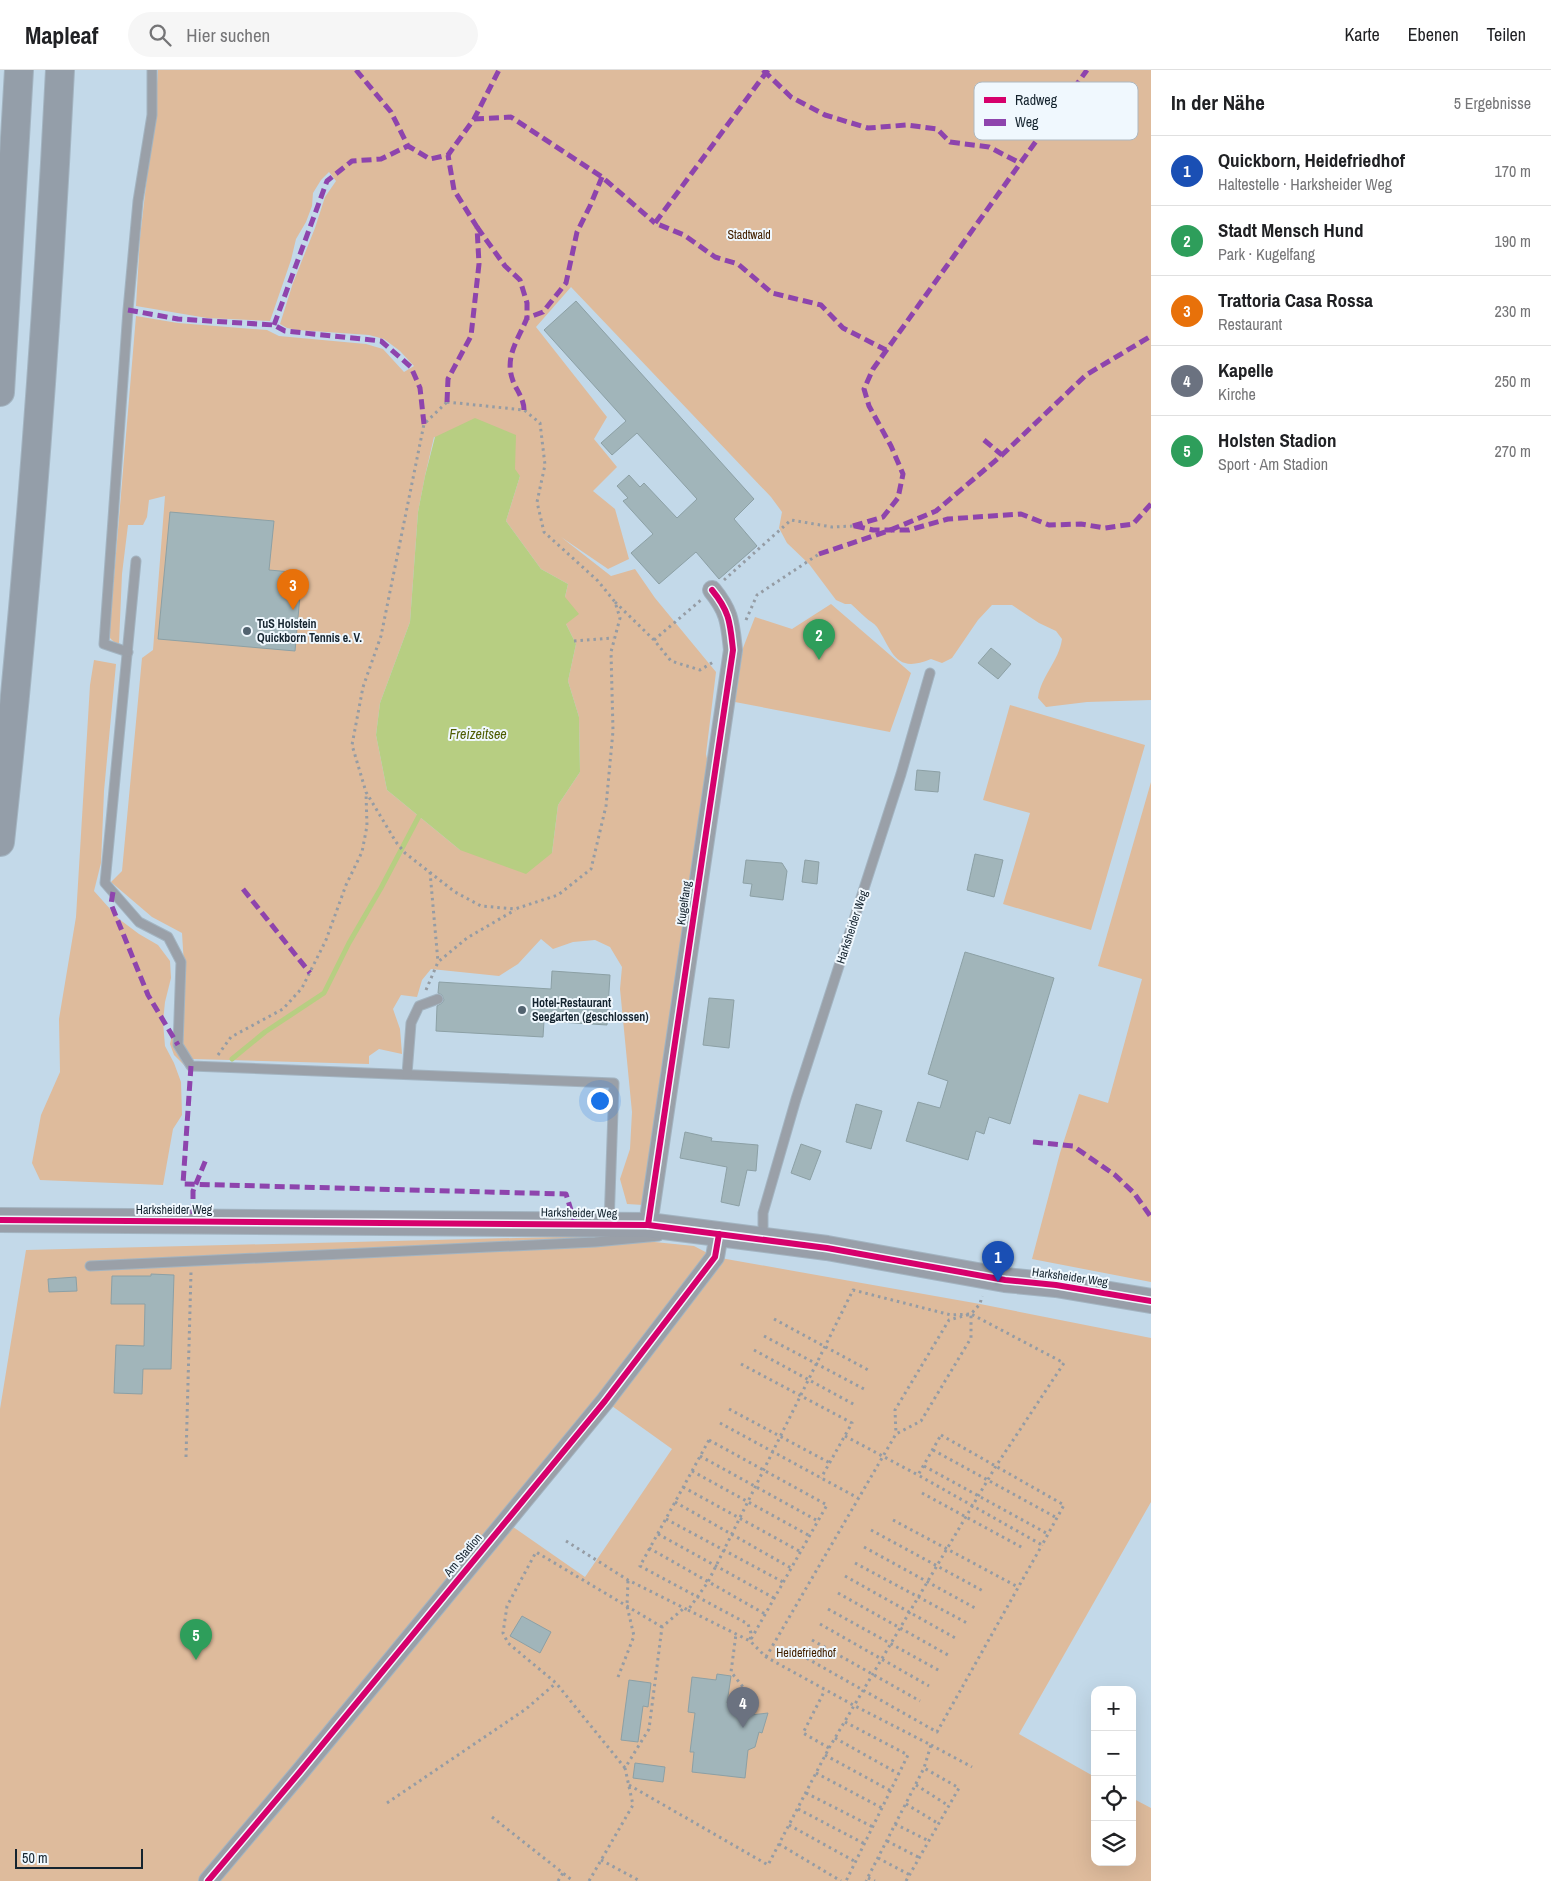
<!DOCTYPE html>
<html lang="de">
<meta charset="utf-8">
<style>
:root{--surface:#fff;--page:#f6f6f6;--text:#202124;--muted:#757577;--line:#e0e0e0;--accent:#526370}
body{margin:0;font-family:"Archivo Narrow",sans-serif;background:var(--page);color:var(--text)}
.controls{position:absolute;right:15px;bottom:15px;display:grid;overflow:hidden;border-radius:10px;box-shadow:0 5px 20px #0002}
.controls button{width:45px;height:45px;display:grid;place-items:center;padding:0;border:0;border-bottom:1px solid var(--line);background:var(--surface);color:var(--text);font:25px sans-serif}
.scale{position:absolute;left:15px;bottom:12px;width:128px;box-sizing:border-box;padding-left:5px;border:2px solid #15242f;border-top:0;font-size:14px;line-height:18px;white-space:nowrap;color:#15242f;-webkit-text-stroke:4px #f0f8fe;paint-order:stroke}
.you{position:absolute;left:599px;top:1030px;width:18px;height:18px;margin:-12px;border:4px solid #fff;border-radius:50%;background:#1a73e8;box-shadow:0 0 0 8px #1a73e833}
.badge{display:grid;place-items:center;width:32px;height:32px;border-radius:50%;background:var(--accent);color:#fff;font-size:16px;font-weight:700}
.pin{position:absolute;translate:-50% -41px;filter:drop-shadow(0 1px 2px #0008)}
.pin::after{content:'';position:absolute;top:26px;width:18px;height:15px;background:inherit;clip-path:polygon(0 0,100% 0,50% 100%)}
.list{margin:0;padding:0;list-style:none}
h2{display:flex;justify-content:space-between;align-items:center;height:65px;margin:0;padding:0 20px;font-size:21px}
h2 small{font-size:16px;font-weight:400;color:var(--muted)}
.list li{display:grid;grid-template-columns:32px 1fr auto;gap:15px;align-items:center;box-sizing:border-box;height:70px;padding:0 20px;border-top:1px solid var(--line)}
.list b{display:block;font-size:19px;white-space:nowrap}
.list p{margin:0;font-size:16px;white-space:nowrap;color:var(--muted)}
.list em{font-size:16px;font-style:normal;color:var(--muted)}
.icon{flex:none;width:28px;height:28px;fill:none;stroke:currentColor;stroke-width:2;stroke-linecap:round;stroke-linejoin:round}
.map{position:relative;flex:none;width:1151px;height:1811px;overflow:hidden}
header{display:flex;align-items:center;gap:30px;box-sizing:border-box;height:70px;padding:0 25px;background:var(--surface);border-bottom:1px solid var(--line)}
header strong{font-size:24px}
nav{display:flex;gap:28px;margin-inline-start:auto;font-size:18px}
.search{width:350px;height:45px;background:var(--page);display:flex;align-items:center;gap:12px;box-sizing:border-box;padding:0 18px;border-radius:28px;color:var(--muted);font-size:19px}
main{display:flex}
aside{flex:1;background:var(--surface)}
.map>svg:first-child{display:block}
</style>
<header>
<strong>Mapleaf</strong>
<div class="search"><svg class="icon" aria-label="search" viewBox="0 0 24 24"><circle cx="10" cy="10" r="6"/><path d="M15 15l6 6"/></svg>Hier suchen</div>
<nav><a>Karte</a><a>Ebenen</a><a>Teilen</a></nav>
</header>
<main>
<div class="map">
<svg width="1151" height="1811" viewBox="0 0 1151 1811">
<rect width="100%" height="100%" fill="#c3d9e9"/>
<g fill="#debb9c" fill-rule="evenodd">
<path d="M158 0H1151V630L1087 632 1046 637 1038 628C1041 606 1059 591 1062 569L1056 561 1039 553 1012 535H992L978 550 952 588 942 593 931 589C895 604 893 582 877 557 874 553 869 551 865 547 860 543 856 538 851 534H845L836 530 809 494 787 473 779 458 782 442 771 427 571 217 536 257 607 347 594 369 617 397 593 421 615 439 629 489 608 499 561 467 611 506 635 499 655 528 716 602 706 684 712 712 643 1135 627 1134 620 1109 630 1079 632 1042 620 919 622 897 610 877 595 870 573 872 553 879 541 869 518 894 499 906 431 899 422 910 417 927 401 925 393 939 400 959 402 984 379 979 369 986V994L193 989 191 1002 174 985 170 974 185 911 182 863 152 847 111 812 122 801 142 588 153 580 165 426 149 430 147 447 143 455H128L122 504 119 573H115L109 567 136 246 178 253 267 260 279 266 366 274 383 279 404 302 414 296 400 281 384 269 369 265 298 260 287 258 280 254 293 213 315 158 325 127 336 111 329 102 321 110 313 123 312 136 306 152 296 169 291 190 270 251 207 248 136 236 140 168 156 28ZM434 367 520 406 506 451 541 499 568 514 565 527 566 554 576 574 568 611 579 647 580 702 558 735 552 783 460 780 387 720 376 665 380 633 410 552 418 442 425 406Z"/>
<polygon points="831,534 911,603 890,662 735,632 743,578 755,547 792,559"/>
<polygon points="94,590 116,594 104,721 101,793 94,821 119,849 139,864 158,875 170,891 171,908 165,932 163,952 165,976 174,993 181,1012 182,1045 173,1059 163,1115 40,1110 32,1093 41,1045 60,1002 59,949 76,847 90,615"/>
<polygon points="1010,635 1145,675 1091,860 1003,834 1030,743 983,730"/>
<polygon points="1151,712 1151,1212 1032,1189 1060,1083 1079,1024 1108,1033 1142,909 1098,896"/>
<path d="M595 1166 694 1176 715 1187 980 1234 1151 1268V1432L1019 1664 1095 1707V1792H1132V1728L1151 1738V1811H0V1339L26 1180ZM605 1331 672 1379 585 1507 506 1452Z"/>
</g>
<polygon fill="#b7ce82" points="475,348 516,365 515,399 520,406 506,451 541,499 568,514 565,527 579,544 566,554 576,574 568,611 579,647 580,702 558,735 552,783 526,804 460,780 387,720 376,665 380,633 410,552 418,442 425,406 435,367"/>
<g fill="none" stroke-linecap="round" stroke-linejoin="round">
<polyline stroke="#b7ce82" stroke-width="5" points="232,989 265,962 324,923 349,873 381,818 419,746"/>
</g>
<g fill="#a1b5ba" stroke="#8ca0a5">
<polygon points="576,231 754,429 734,449 757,476 719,509 696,482 659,514 631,483 653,464 623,431 628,428 617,416 629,405 640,417 644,413 677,448 697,429 637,363 612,385 601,373 626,351 544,260"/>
<polygon points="170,442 274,451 269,500 302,503 295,581 158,569"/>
<polygon points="991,578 1011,594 998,609 978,593"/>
<polygon points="917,700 940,702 938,722 915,720"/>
<polygon points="975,784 1003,790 994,827 967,820"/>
<polygon points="746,790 782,793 787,801 783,830 750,826 752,814 743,813"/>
<polygon points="805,790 819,792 817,814 802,812"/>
<polygon points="965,882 1054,908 1010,1054 989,1047 984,1064 976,1061 968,1090 906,1071 918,1032 940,1038 948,1011 928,1004"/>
<polygon points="552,901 610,905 607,955 544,951 543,967 436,961 437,936 442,933 444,930 442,925 438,923 439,912 551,919"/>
<polygon points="709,928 734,930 729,978 703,975"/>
<polygon points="856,1034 882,1041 871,1079 846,1072"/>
<polygon points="685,1062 712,1068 711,1071 758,1075 756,1101 747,1100 739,1136 721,1132 727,1097 680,1088"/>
<polygon points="801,1074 821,1081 810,1110 791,1103"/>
<polygon points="151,1204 174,1205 171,1299 143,1299 142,1324 114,1323 116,1275 144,1276 145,1234 111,1234 112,1206 151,1206"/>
<polygon points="76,1207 77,1221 49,1222 48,1209"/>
<polygon points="522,1546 551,1562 540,1583 510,1566"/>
<polygon points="717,1604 731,1606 727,1633 751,1645 768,1643 762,1663 759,1662 755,1677 748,1680 745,1708 692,1702 694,1682 690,1682 695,1643 688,1642 692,1607 716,1610"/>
<polygon points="629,1610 651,1613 648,1637 643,1636 638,1672 621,1670"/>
<polygon points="635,1693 665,1697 663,1712 633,1708"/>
</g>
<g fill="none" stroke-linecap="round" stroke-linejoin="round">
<defs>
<g id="lane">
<polyline points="136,491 105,813 139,852 168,867 181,892 178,975 191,996 614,1013 609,1154"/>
<polyline points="128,582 104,574 128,240 138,131 152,45 152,0"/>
<polyline points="407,1004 411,953 419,936 438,929"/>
<polyline points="763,1169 763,1143 796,1029 901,704 930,603"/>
<polyline points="90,1196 595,1172 659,1166"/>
</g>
<g id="street">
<path d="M648 1155 733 580C730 553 730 542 712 520"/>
<polyline points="208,1811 299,1703 605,1331 715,1187 719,1164"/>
</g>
<polyline id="secondary" points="0,1150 648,1155 827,1178 1005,1210 1056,1215 1151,1231"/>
<g id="highway">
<polyline points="0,322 19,0"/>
<path d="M0 772C28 515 47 258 60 0"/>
</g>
</defs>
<use href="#lane" stroke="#a3b4c1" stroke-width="11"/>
<use href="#street" stroke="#a3b4c1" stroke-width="20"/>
<use href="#secondary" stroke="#a3b4c1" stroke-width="26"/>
<use href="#highway" stroke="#a3b4c1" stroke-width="30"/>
<g stroke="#959ca4" stroke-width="3" stroke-dasharray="2.5 4" stroke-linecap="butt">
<polygon points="447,332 524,340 540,353 545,395 537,432 544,462 598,511 615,532 620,548 611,582 613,661 606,736 591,799 558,825 515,839 481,836 455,822 405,783 396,772 366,722 352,675 363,617 381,566 424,354"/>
<polyline points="724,510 791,450 832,457 853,456"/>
<polyline points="615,532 654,570 671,591 700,600 715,591"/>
<polyline points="746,550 757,525 819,484"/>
<polyline points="654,570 701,530"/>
<polyline points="574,571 613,568"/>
<polyline points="430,802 438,892"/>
<polyline points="426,920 438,892 467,868 515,840"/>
<polyline points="218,985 231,967 283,939 302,918 326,870 346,815 362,782 367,756 366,723"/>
<polyline points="774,1249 870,1301"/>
<polyline points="764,1266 864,1319"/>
<polyline points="754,1280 855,1335"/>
<polyline points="741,1294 852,1353 821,1408"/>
<polyline points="729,1339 830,1393"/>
<polyline points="720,1353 858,1428"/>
<polygon points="941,1365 1064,1435 1042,1475 918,1405"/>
<polyline points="845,1366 918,1405"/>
<polygon points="709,1370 827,1435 750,1571 751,1563 748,1554 640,1496"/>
<polyline points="933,1380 1057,1448"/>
<polyline points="700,1386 818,1451"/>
<polyline points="186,1387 191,1202"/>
<polyline points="924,1396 1048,1464"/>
<polyline points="692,1401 810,1466"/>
<polyline points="683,1417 801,1482"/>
<polyline points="922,1423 1023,1478"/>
<polyline points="675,1432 791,1498"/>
<polyline points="666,1449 783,1512"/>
<polyline points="893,1450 1018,1517"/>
<polyline points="871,1460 985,1522"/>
<polyline points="658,1464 774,1528"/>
<polyline points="566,1471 628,1510 688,1540 708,1512 853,1220 951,1245 971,1244 980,1234 982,1226"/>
<polyline points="864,1477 975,1538"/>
<polyline points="649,1478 765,1544"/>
<polyline points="855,1493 967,1553"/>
<polyline points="845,1506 957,1569"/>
<polyline points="838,1523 948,1585"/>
<polyline points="828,1539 940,1601"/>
<polyline points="688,1540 750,1571 766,1587 855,1636 931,1675 924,1698 866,1811"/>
<polyline points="820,1554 929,1616"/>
<polyline points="812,1570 920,1631"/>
<polyline points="801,1585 937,1662 1042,1475"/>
<polyline points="766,1587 896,1364 921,1351 971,1268 971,1244"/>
<polyline points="618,1607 634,1566 627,1536 628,1510"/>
<polyline points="730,1639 743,1617 731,1602 736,1564"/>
<polyline points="845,1652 908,1685 846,1811"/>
<polyline points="835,1668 899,1704"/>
<polyline points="931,1675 972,1697"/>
<polyline points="829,1678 996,1396 1064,1293 971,1244 949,1250 895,1340 896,1364"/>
<polyline points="825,1685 891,1721"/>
<polyline points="625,1698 556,1613 508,1573 503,1563 507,1536 536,1482 662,1557"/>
<polyline points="816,1703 882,1738"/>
<polyline points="629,1715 768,1795 829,1678 803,1663 825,1620"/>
<polyline points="916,1715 949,1736"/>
<polyline points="806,1723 873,1757"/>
<polyline points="387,1733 526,1639 556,1613"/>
<polyline points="906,1734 939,1754"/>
<polyline points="798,1739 865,1774"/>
<polyline points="492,1747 573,1811"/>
<polyline points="895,1754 929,1771"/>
<polyline points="789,1755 856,1792"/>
<polyline points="887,1771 920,1788"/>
<polyline points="779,1774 841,1811"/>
<polyline points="878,1788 910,1805"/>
<polyline points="601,1790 640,1811"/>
<polyline points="868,1808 875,1811"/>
<polyline points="558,1811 563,1803"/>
<polyline points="589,1811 633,1735 625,1698 649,1659 662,1557 683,1539"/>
<polyline points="906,1811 959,1718 924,1698"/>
</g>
<use href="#lane" stroke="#9aa0a8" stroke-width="9"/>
<use href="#street" stroke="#9aa0a8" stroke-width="18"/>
<use href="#secondary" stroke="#989fa9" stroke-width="24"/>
<use href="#highway" stroke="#949ea9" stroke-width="28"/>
<g stroke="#8e44ad" stroke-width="5" stroke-dasharray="10 5" stroke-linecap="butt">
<polyline points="356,0 391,42 408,76 430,89 448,85 474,49 499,0"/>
<polyline points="763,0 791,27 825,45 868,58 907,55 937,59 950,72 989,77 1020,93"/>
<polyline points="768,0 655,153 684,165 715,187 738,194 772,223 821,235 843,258 886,280"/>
<polyline points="474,49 511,47 602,107 655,153"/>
<polyline points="477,157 505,196 520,210 527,233 527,248"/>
<polyline points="128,240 178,249 274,255 285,261 381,271 411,297 420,318 424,354"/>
<polyline points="274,255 327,111 352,91 381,89 408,76"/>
<polyline points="447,332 448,309 471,266 479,194 477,157 454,120 448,85"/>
<path d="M524 340C524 329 517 321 513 311 504 287 518 270 527 248L543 242 566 213 577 162 590 136 602 107"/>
<polyline points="984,370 1002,385"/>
<polyline points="853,456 883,447 898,428 903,404 891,376 869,336 864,319 873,299 1087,0"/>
<polyline points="855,456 873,460 909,460 948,449 1021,444 1049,455 1081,454 1105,458 1133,454 1151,434"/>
<polyline points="819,484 888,461 936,441 1002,385 1086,305 1151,266"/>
<polyline points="243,819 310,903"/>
<polyline points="113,822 111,834 148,925 178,975"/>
<polyline points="191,996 183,1114 566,1124 575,1153"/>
<polyline points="1033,1072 1073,1076 1115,1105 1134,1123 1151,1147"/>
<polyline points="193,1144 193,1121 207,1087"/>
</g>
<defs>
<g id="cycleway">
<polyline points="0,1150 648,1155 827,1178 1005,1210 1056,1215 1151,1231"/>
<path d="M648 1155 733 580C730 553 730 542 712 520"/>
<polyline points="208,1811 299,1703 605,1331 715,1187 719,1164"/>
</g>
</defs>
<use href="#cycleway" stroke="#f0f8fe" stroke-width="9"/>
<use href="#cycleway" stroke="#d6006c" stroke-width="6"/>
</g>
<g fill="#526370" stroke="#f0f8fe" stroke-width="2">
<circle cx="247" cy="561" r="5"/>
<circle cx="522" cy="940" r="5"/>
</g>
<g text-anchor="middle" stroke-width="4" stroke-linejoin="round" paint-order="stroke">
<g font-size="12" fill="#432100" stroke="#f0f8fe">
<text x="749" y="169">Stadtwald</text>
<text x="806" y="1587">Heidefriedhof</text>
</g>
<g font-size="12" font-weight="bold" fill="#15242f" stroke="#f0f8fe" text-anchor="start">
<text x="257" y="558">TuS Holstein<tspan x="257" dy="14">Quickborn Tennis e. V.</tspan></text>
<text x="532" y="937">Hotel-Restaurant<tspan x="532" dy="14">Seegarten (geschlossen)</tspan></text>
</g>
<g font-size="12" fill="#15242f" stroke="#f0f8fe">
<text transform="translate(684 833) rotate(-82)" y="4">Kugelfang</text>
<text transform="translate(852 857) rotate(-72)" y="4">Harksheider Weg</text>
<text x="174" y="1144">Harksheider Weg</text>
<text transform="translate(579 1143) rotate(1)" y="4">Harksheider Weg</text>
<text transform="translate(1070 1207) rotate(8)" y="4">Harksheider Weg</text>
<text transform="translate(463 1485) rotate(-50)" y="4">Am Stadion</text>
</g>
<g font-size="14" font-style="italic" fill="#4e5c02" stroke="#f0f8fe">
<text x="478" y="669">Freizeitsee</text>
</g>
</g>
<rect x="974" y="12" width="164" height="58" rx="8" fill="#f0f8fe" stroke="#aeb8c0" stroke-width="1"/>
<rect x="984" y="27" width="22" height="6" fill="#d6006c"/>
<rect x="984" y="49" width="22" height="7" fill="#8e44ad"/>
<g font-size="14" fill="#15242f">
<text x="1015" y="35">Radweg</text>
<text x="1015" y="57">Weg</text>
</g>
</svg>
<div class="controls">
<button>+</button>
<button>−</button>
<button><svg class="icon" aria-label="locate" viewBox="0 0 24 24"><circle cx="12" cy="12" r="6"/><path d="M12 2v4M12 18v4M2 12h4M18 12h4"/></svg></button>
<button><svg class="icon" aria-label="layers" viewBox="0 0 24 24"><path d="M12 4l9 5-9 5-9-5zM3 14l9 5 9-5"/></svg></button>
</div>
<div class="scale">50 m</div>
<div class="you"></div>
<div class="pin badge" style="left:998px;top:1212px;background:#1a4fb4">1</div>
<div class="pin badge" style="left:819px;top:590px;background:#2e9e5b">2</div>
<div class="pin badge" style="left:293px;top:540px;background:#e8710a">3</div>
<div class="pin badge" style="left:743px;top:1658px;background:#6b7280">4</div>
<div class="pin badge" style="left:196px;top:1590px;background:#2e9e5b">5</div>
</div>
<aside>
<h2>In der Nähe<small>5 Ergebnisse</small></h2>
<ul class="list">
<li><span class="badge" style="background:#1a4fb4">1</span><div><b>Quickborn, Heidefriedhof</b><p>Haltestelle · Harksheider Weg</p></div><em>170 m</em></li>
<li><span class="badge" style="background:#2e9e5b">2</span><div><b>Stadt Mensch Hund</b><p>Park · Kugelfang</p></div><em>190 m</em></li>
<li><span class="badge" style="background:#e8710a">3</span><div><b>Trattoria Casa Rossa</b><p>Restaurant</p></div><em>230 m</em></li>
<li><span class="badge" style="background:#6b7280">4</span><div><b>Kapelle</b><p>Kirche</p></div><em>250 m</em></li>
<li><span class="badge" style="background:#2e9e5b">5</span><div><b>Holsten Stadion</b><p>Sport · Am Stadion</p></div><em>270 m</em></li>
</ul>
</aside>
</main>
